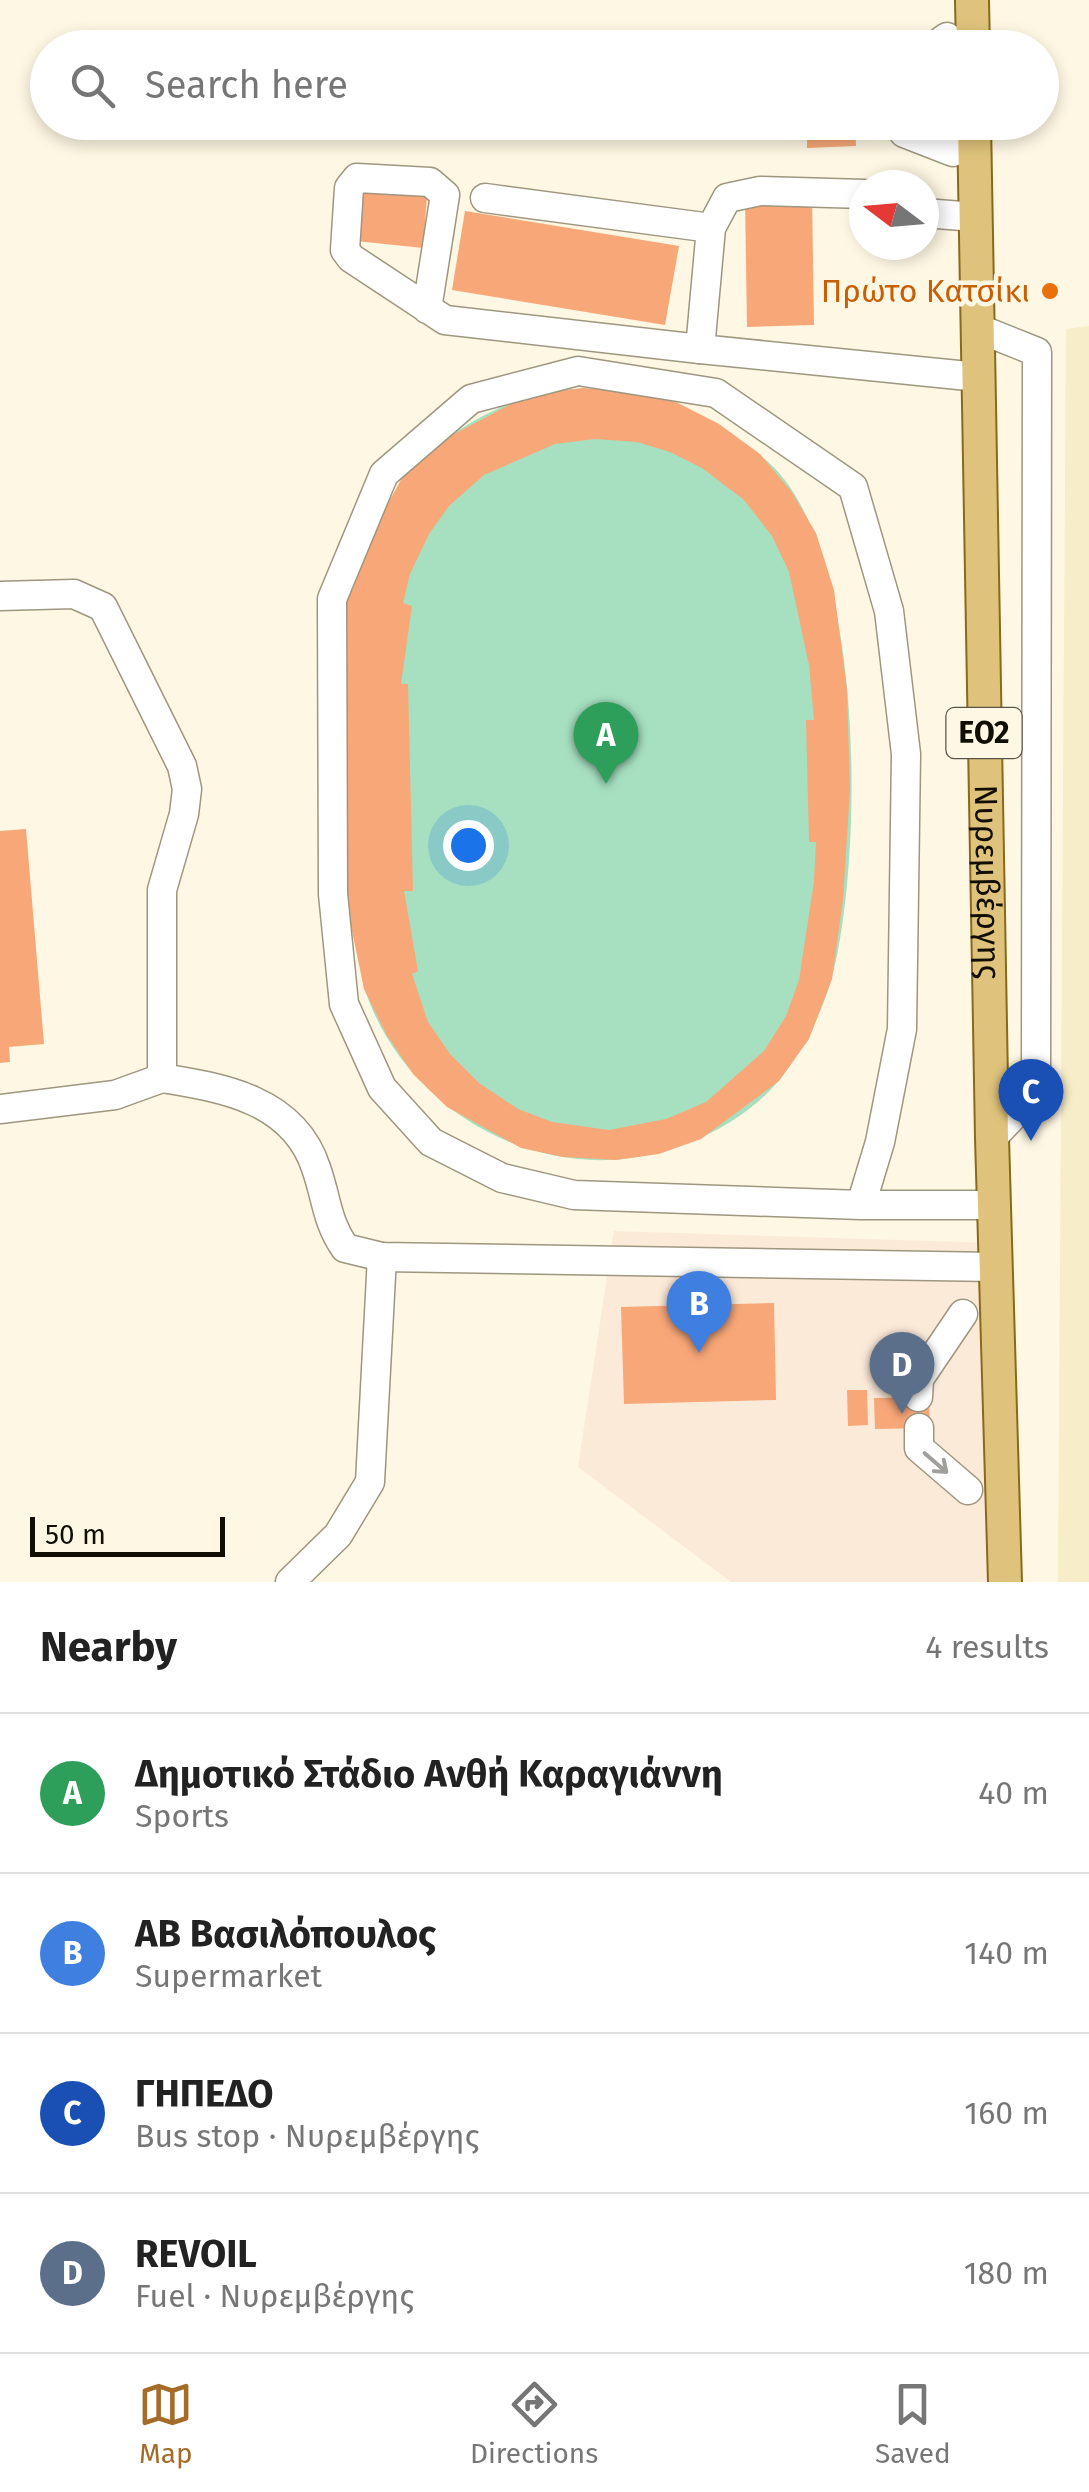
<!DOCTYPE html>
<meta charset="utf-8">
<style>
:root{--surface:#fff;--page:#f2f2f2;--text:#222;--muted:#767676;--line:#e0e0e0;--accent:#a46c28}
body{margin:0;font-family:"Fira Sans",sans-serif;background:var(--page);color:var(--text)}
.compass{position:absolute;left:849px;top:170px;width:90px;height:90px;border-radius:50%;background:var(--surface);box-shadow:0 5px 15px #0003;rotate:286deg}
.scale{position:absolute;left:30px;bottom:25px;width:195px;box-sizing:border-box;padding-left:10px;border:5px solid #110e06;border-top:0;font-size:28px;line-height:35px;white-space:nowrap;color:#110e06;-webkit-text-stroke:8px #fef7e3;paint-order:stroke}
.you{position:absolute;left:468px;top:845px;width:35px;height:35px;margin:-25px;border:8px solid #fff;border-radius:50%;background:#1a73e8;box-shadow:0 0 0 15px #1a73e833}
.badge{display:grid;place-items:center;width:65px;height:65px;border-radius:50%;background:var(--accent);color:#fff;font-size:32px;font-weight:700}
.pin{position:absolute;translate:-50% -82px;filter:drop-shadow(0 2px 5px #0008)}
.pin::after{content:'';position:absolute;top:52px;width:35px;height:30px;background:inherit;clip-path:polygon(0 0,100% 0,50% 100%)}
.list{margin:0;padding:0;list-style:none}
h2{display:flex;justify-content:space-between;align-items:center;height:130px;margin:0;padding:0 40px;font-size:42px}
h2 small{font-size:32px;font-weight:400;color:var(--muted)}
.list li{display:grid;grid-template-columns:65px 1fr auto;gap:30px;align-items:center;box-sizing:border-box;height:160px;padding:0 40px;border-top:2px solid var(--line)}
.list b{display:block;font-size:38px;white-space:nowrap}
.list p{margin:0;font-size:32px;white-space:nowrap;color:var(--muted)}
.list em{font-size:32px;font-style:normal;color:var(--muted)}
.icon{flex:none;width:55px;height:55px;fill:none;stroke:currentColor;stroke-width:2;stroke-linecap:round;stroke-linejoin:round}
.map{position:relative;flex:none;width:1089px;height:1582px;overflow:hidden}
.search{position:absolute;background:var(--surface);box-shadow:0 5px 15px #0003;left:30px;right:30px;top:30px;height:110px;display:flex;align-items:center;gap:25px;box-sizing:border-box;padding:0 35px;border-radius:55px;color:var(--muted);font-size:38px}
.sheet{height:770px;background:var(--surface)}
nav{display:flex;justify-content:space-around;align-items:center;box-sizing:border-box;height:140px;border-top:2px solid var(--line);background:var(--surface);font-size:28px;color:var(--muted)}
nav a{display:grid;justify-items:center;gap:5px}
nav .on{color:var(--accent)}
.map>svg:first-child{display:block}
</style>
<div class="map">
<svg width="1089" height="1582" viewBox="0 0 1089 1582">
<rect width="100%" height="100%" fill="#fef7e3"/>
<polygon fill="#fcead9" points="614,1231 995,1243 1002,1582 731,1582 578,1467"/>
<path fill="#a6e0c0" d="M583 388C626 404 669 420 712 436 727 442 748 446 761 456 868 536 864 862 831 981 821 1015 805 1046 784 1074 749 1121 687 1150 631 1158 518 1174 403 1100 366 993 360 977 361 957 360 941 356 899 352 857 349 815 345 776 339 738 338 699 335 580 381 463 493 411 505 405 518 397 531 394 548 390 566 390 583 388Z"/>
<polygon fill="#f7edc8" points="1089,326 1089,1582 1058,1582 1066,329"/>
<g fill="#f8a778" fill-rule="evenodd">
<polygon points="807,122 855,122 856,146 807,148"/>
<polygon points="360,190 427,197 423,248 356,241"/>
<polygon points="812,195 814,325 747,327 745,196"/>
<polygon points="465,211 679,246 665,325 452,290"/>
<path d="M583 388 633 392 676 402 719 424 760 454 791 491 816 533 834 590 847 690 850 789 843 900 832 979 809 1039 779 1081 701 1139 659 1154 616 1160 563 1157 521 1148 447 1107 413 1074 386 1034 364 989 344 892 338 696 347 603 366 544 403 476 437 443 528 395ZM595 439 637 442 670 452 702 468 744 500 772 536 789 572 809 665 814 720H806L809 842H816L814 881 799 980 786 1016 764 1051 706 1102 666 1119 609 1130 552 1122 518 1109 479 1083 450 1054 428 1022 412 974 418 971 404 891H413L408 684H401L412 606 403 603 410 574 429 534 449 506 484 475 555 444Z"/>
<polygon points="26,829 44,1044 9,1047 10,1062 0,1063 0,831"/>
<polygon points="774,1303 776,1400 624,1404 621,1307"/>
<polygon points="847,1390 867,1390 868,1425 848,1426"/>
<polygon points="929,1397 930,1428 875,1429 874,1398"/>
</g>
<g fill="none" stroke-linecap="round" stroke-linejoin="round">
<defs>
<g id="minor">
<polyline points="932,48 947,37"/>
<polyline points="904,122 904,133 953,152"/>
<polyline points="864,194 760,191 727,198 711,228 700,349 978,377"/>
<polyline points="485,198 711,228"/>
<polyline points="924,213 975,217"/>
<polyline points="427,309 445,195 430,182 357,178 349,188 345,250 351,258 445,320 700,349"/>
<polyline points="977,328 1037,352 1036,1092 992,1138"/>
<polyline points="0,596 74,594 103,607 182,766 187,789 184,814 162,890 162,1078 115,1095 0,1109"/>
<path d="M162 1078C224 1088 294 1100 316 1168 327 1199 326 1220 345 1248L382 1257 995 1267"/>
<polyline points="861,1205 880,1142 902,1029 906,754 889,611 853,487 716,393 578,371 471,399 384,474 332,599 333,894 344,1004 382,1088 431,1142 502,1178 574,1195 861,1205 994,1205"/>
<polyline points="918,1397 919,1379 963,1314"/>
<polyline points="919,1428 919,1448 968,1490"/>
<polyline points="290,1582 338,1535 370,1482 382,1257"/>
</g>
<g id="major">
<polyline points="972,0 973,48"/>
<path id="s1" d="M974 122 992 1138 1005 1582"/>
</g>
</defs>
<use href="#minor" stroke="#9f967f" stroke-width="31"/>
<use href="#major" stroke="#896a1a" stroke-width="36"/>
<use href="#minor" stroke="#fff" stroke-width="28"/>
<use href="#major" stroke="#dfc37c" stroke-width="32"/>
</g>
<defs><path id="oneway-shaft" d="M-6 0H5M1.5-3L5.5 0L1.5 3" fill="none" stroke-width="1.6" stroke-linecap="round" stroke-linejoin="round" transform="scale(2.5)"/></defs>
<use stroke="#a09f9b" href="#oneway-shaft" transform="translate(936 1463) rotate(41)"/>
<circle fill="#e8710a" stroke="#fef7e3" stroke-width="4" cx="1050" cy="291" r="10"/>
<g text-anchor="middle" stroke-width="9" stroke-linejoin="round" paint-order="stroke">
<rect fill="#fef7e3" stroke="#585448" stroke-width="2.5" x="946.5" y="708" width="75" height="50" rx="8"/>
<g font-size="30" font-weight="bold" fill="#110e06">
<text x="984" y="743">ΕΟ2</text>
</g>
<g font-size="32" fill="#c56008" stroke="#fef7e3" text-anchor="end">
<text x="1030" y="302">Πρώτο Κατσίκι</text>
</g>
<g font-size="32" fill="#110e06" stroke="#fef7e3">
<text dy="11" stroke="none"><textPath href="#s1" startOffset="760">Νυρεμβέργης</textPath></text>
</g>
</g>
</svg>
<svg class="compass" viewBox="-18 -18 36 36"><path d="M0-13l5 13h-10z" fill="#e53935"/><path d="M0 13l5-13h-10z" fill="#767676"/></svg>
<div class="scale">50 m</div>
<div class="you"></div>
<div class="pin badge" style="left:606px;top:784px;background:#2e9e5b">A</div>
<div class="pin badge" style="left:699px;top:1353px;background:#3f7fe0">B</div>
<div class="pin badge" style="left:1031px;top:1141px;background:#1a4fb4">C</div>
<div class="pin badge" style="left:902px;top:1414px;background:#5c6f8a">D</div>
<div class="search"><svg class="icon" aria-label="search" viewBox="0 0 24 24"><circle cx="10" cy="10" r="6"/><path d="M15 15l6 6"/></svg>Search here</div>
</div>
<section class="sheet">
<h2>Nearby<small>4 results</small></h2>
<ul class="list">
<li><span class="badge" style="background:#2e9e5b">A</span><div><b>Δημοτικό Στάδιο Ανθή Καραγιάννη</b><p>Sports</p></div><em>40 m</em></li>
<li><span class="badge" style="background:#3f7fe0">B</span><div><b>ΑΒ Βασιλόπουλος</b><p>Supermarket</p></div><em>140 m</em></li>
<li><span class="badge" style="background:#1a4fb4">C</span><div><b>ΓΗΠΕΔΟ</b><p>Bus stop · Νυρεμβέργης</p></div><em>160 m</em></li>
<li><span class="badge" style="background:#5c6f8a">D</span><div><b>REVOIL</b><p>Fuel · Νυρεμβέργης</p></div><em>180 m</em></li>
</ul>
</section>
<nav>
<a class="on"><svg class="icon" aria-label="map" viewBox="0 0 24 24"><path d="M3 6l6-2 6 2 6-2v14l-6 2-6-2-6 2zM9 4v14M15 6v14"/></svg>Map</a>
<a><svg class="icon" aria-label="directions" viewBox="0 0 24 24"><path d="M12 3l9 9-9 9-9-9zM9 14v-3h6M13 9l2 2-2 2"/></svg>Directions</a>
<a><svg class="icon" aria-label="saved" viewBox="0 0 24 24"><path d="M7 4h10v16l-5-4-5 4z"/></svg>Saved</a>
</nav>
